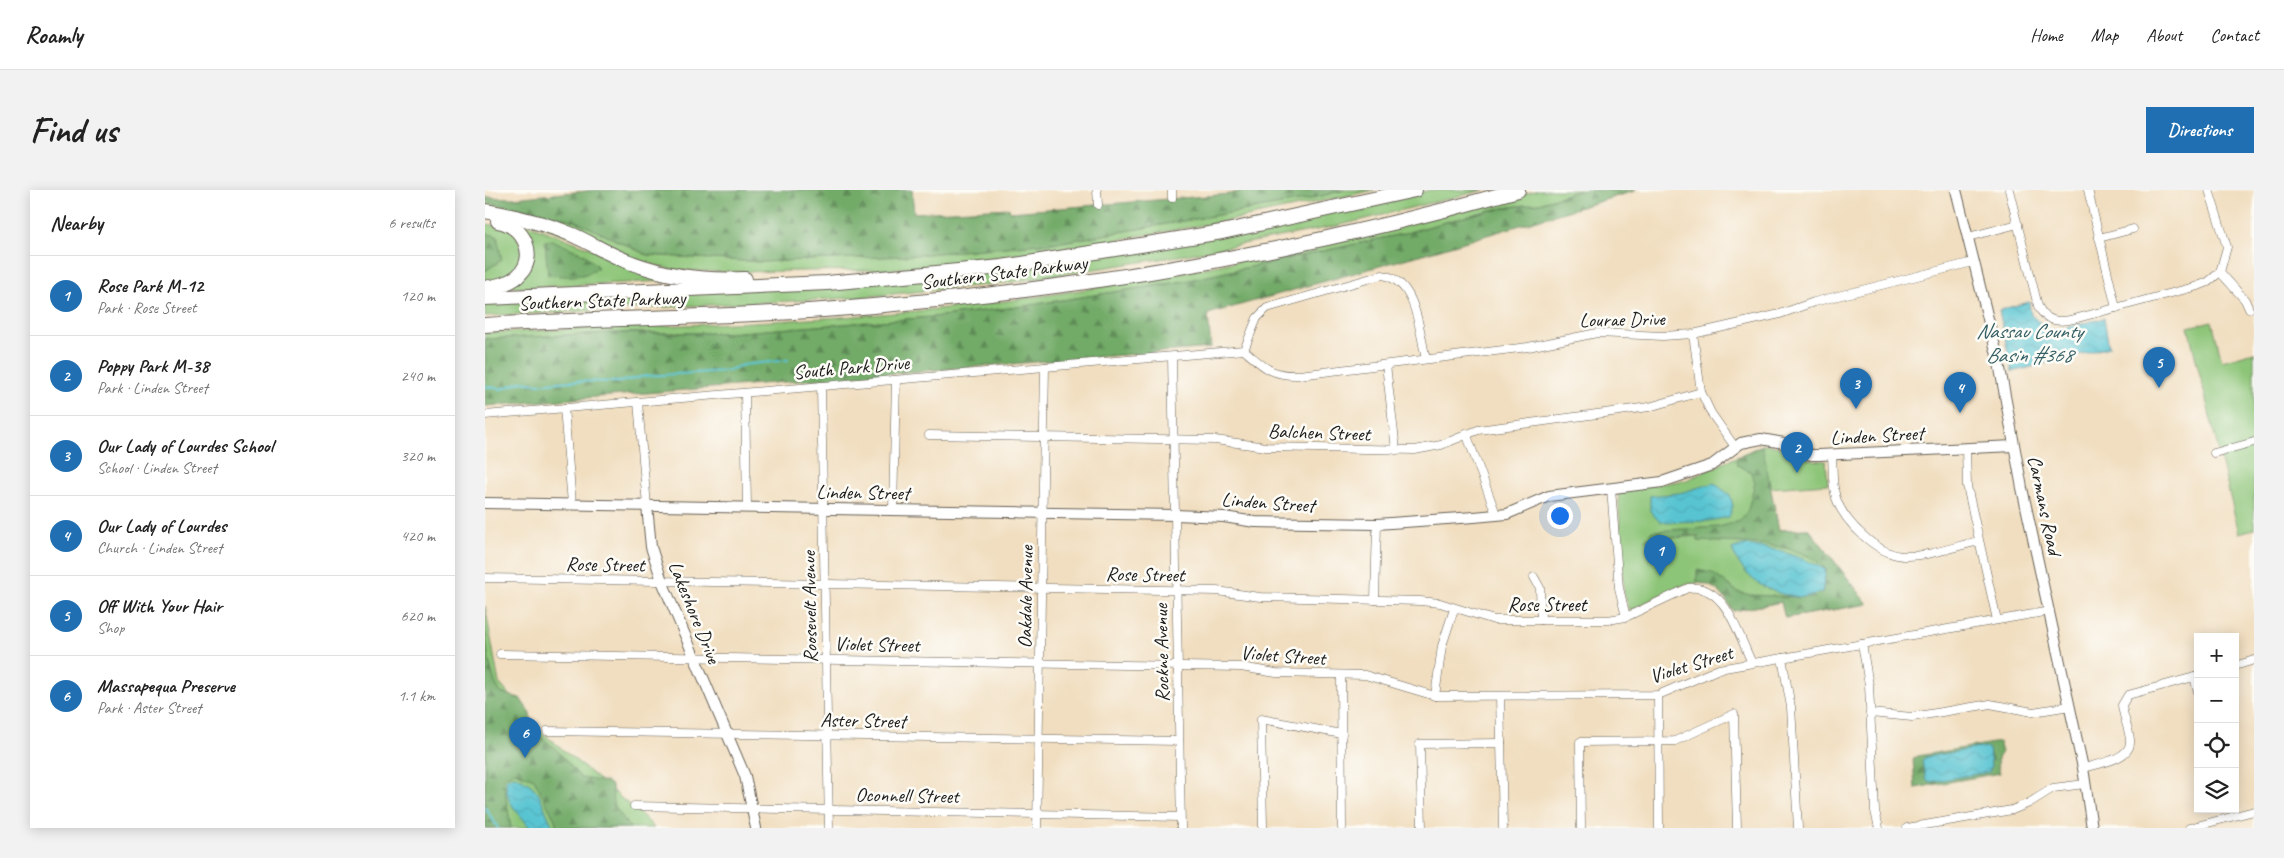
<!DOCTYPE html>
<meta charset="utf-8">
<style>
:root{--surface:#fff;--page:#f2f2f2;--text:#222;--muted:#767676;--line:#e0e0e0;--accent:#1f6fb2}
body{margin:0;font-family:Caveat,sans-serif;background:var(--page);color:var(--text)}
.controls{position:absolute;right:15px;bottom:15px;display:grid;overflow:hidden;border-radius:0px;box-shadow:0 2px 12px #0003}
.controls button{width:45px;height:45px;display:grid;place-items:center;padding:0;border:0;border-bottom:1px solid var(--line);background:var(--surface);color:var(--text);font:25px sans-serif}
.you{position:absolute;left:1074px;top:325px;width:18px;height:18px;margin:-12px;border:4px solid #fff;border-radius:50%;background:#1a73e8;box-shadow:0 0 0 8px #1a73e833}
.badge{display:grid;place-items:center;width:32px;height:32px;border-radius:50%;background:var(--accent);color:#fff;font-size:16px;font-weight:700}
.pin{position:absolute;translate:-50% -41px;filter:drop-shadow(0 1px 2px #0008)}
.pin::after{content:'';position:absolute;top:26px;width:18px;height:15px;background:inherit;clip-path:polygon(0 0,100% 0,50% 100%)}
.list{margin:0;padding:0;list-style:none}
h2{display:flex;justify-content:space-between;align-items:center;height:65px;margin:0;padding:0 20px;font-size:21px}
h2 small{font-size:16px;font-weight:400;color:var(--muted)}
.list li{display:grid;grid-template-columns:32px 1fr auto;gap:15px;align-items:center;box-sizing:border-box;height:80px;padding:0 20px;border-top:1px solid var(--line)}
.list b{display:block;font-size:19px;white-space:nowrap}
.list p{margin:0;font-size:16px;white-space:nowrap;color:var(--muted)}
.list em{font-size:16px;font-style:normal;color:var(--muted)}
.icon{flex:none;width:28px;height:28px;fill:none;stroke:currentColor;stroke-width:2;stroke-linecap:round;stroke-linejoin:round}
.map{position:relative;flex:none;width:1769px;height:638px;overflow:hidden;border-radius:0px}
header{display:flex;align-items:center;gap:30px;box-sizing:border-box;height:70px;padding:0 25px;background:var(--surface);border-bottom:1px solid var(--line)}
header strong{font-size:24px}
nav{display:flex;gap:28px;margin-inline-start:auto;font-size:18px}
.intro{display:flex;align-items:center;justify-content:space-between;box-sizing:border-box;height:120px;padding:0 30px}
h1{margin:0;font-size:35px}
.button{padding:12px 22px;border-radius:0px;background:var(--accent);color:#fff;font-size:18px;font-weight:700}
main{display:flex;gap:30px;padding:0 30px}
aside{flex:1;background:var(--surface);border-radius:0px;box-shadow:0 2px 12px #0003}
.map>svg:first-child{display:block}
</style>
<header>
<strong>Roamly</strong>
<nav><a>Home</a><a>Map</a><a>About</a><a>Contact</a></nav>
</header>
<div class="intro"><h1>Find us</h1><a class="button">Directions</a></div>
<main>
<aside>
<h2>Nearby<small>6 results</small></h2>
<ul class="list">
<li><span class="badge">1</span><div><b>Rose Park M-12</b><p>Park · Rose Street</p></div><em>120 m</em></li>
<li><span class="badge">2</span><div><b>Poppy Park M-38</b><p>Park · Linden Street</p></div><em>240 m</em></li>
<li><span class="badge">3</span><div><b>Our Lady of Lourdes School</b><p>School · Linden Street</p></div><em>320 m</em></li>
<li><span class="badge">4</span><div><b>Our Lady of Lourdes</b><p>Church · Linden Street</p></div><em>420 m</em></li>
<li><span class="badge">5</span><div><b>Off With Your Hair</b><p>Shop</p></div><em>620 m</em></li>
<li><span class="badge">6</span><div><b>Massapequa Preserve</b><p>Park · Aster Street</p></div><em>1.1 km</em></li>
</ul>
</aside>
<div class="map">
<svg width="1769" height="638" viewBox="0 0 1769 638">
<defs>
<pattern id="forest-firs" width="22" height="20" patternUnits="userSpaceOnUse" patternTransform="scale(1.25)"><rect width="22" height="20" fill="#72aa68"/><path d="M5 1l3.5 6h-7zM16 11l3.5 6h-7z" fill="#5d8a55"/></pattern>
<pattern id="water-waves" width="16" height="10" patternUnits="userSpaceOnUse" patternTransform="scale(1.25)"><rect width="16" height="10" fill="#59c4d2"/><path d="M0 5q4-4 8 0t8 0" fill="none" stroke="#4da8b4"/></pattern>
</defs>
<rect width="100%" height="100%" fill="#fdfcf7"/>
<filter id="ink" filterUnits="userSpaceOnUse"><feTurbulence type="fractalNoise" baseFrequency=".02" numOctaves="2"/><feDisplacementMap in="SourceGraphic" scale="10" xChannelSelector="R" yChannelSelector="G"/><feConvolveMatrix kernelMatrix="1 2 1 2 8 2 1 2 1" color-interpolation-filters="sRGB"/></filter>
<filter id="wash" filterUnits="userSpaceOnUse"><feTurbulence type="fractalNoise" baseFrequency=".0096" numOctaves="4" result="noise"/><feDisplacementMap in="SourceGraphic" scale="20" xChannelSelector="R" yChannelSelector="G"/><feGaussianBlur stdDeviation="1.12" result="paint"/><feColorMatrix in="noise" values="0 0 0 0 0 0 0 0 0 0 0 0 0 0 0 0 0 1.4 0 .05"/><feComposite in="paint" operator="in"/></filter>
<g filter="url(#wash)">
<rect width="100%" height="100%" fill="#f1dec0"/>
<g fill="#8dc578" stroke="#54704a">
<polygon points="859,0 890,0 742,31 607,54 443,76 396,80 238,82 190,80 157,72 0,16 0,11 91,31 162,65 275,72 418,66 577,52 825,9"/>
<polygon points="945,0 999,0 852,36 700,65 521,93 367,108 0,126 0,114 439,89 912,9"/>
<path d="M1054 0H1096L1054 13 1005 20 917 44 700 91 533 117 448 127 244 143H125L0 149V143C178 134 358 134 535 109 710 85 883 44 1054 0Z"/>
<polygon points="39,33 183,87 182,91 29,98 26,95 45,76 33,36"/>
<path d="M0 34C6 35 14 35 20 37 38 44 45 74 27 86 20 90 8 91 0 93Z"/>
<polygon points="1727,131 1737,171 1769,162 1769,339 1754,343 1703,137"/>
<path d="M1277 255C1300 253 1316 272 1341 271L1343 294 1285 298 1294 340 1324 339 1383 414 1300 428 1296 412 1248 421C1244 415 1240 406 1235 401 1208 379 1170 409 1145 421L1139 403 1133 300 1202 290Z"/>
<polygon points="0,416 14,493 59,544 160,628 169,638 0,638"/>
</g>
<g fill="url(#forest-firs)" stroke="#476342">
<polygon points="112,0 427,0 429,23 524,18 525,22 745,4 759,0 859,0 825,9 577,52 418,66 275,72 162,65 91,31 0,11 0,7 27,8"/>
<polygon points="1096,0 1153,0 952,60 723,124 726,158 0,216 0,149 125,143 244,143 448,127 533,117 700,91 917,44 1005,20 1054,13"/>
<polygon points="0,43 12,46 17,70 0,81"/>
<path d="M67 50 101 65 113 77C101 89 79 86 63 85L60 51Z"/>
<path d="M1277 255 1294 340 1324 339 1383 414 1300 428 1296 412 1248 421C1237 403 1233 397 1212 392V380L1227 383 1253 402 1266 405 1315 407 1337 402 1341 380C1316 349 1250 354 1213 351V346L1160 350 1167 341 1234 337 1255 331 1263 320 1270 292 1265 281 1252 275 1251 269Z"/>
<polygon points="0,437 3,466 10,493 16,503 35,508 45,523 48,541 71,559 96,588 122,592 127,596 128,614 145,638 72,638 70,630 49,589 29,582 18,589 26,638 0,638"/>
<path d="M1514 552 1517 562C1511 570 1511 574 1515 583L1430 598 1428 569 1432 566Z"/>
</g>
<g fill="url(#water-waves)" stroke="#3a7077">
<polygon points="1544,112 1546,125 1563,139 1573,140 1619,128 1624,157 1527,182 1514,120"/>
<polygon points="1229,293 1245,305 1248,316 1244,327 1223,331 1175,332 1165,321 1165,306 1195,303"/>
<path d="M1258 355C1288 357 1315 366 1341 380L1337 402C1330 404 1321 408 1314 407 1282 404 1258 388 1247 359Z"/>
<polygon points="1500,557 1504,559 1506,577 1504,582 1445,592 1441,590 1437,572 1440,567"/>
<path d="M29 586C60 598 54 613 69 638H45C32 619 20 615 21 589Z"/>
</g>
<g fill="none" stroke-linecap="round" stroke-linejoin="round">
<g stroke="#59c4d2" stroke-width="2">
<polyline points="0,196 16,199 36,192 52,194 85,191 134,192 160,186 241,181 258,175 303,170"/>
<polyline points="0,617 13,638"/>
</g>
</g>
</g>
<g filter="url(#ink)">
<g fill="none" stroke-linecap="round" stroke-linejoin="round">
<defs>
<g id="street">
<polyline points="612,0 613,15"/>
<polyline points="687,0 687,8"/>
<path d="M1524 0 1553 116C1561 132 1574 133 1589 129L1713 96 1723 92 1735 82"/>
<polyline points="1603,0 1631,118"/>
<polyline points="1724,0 1742,57 1735,82"/>
<polyline points="1483,47 1533,34"/>
<polyline points="1614,48 1648,39"/>
<polyline points="1735,82 1760,110 1764,119"/>
<polyline points="1208,144 1216,202 1226,223 1250,257"/>
<path d="M759 160C779 177 786 186 814 185L1043 157 1112 143 1178 146 1208 144 1295 124 1329 112 1488 72"/>
<polyline points="687,167 696,638"/>
<polyline points="901,175 911,260"/>
<polyline points="336,196 344,638"/>
<polyline points="260,203 262,317"/>
<polyline points="153,212 162,316"/>
<polyline points="79,218 87,314"/>
<path d="M0 225 759 160 772 128 782 118 897 85C932 90 934 141 941 169"/>
<polyline points="981,243 1011,324"/>
<polyline points="444,245 730,250 781,257 930,260 956,255 993,240 1164,217 1216,202"/>
<polyline points="1481,259 1482,296 1512,430"/>
<polyline points="1729,263 1769,252"/>
<path d="M1347 265C1348 279 1347 294 1351 308 1359 332 1392 364 1418 366 1443 367 1471 356 1494 351"/>
<polyline points="1126,299 1134,398 1141,427"/>
<polyline points="408,320 411,190"/>
<polyline points="1049,387 1055,398 1056,430"/>
<path d="M0 388 732 401 775 407 935 411 955 413 1009 430H1123L1141 427 1203 398C1241 393 1253 445 1267 473"/>
<polyline points="890,410 892,334"/>
<polyline points="1377,454 1384,495 1390,621 1394,638"/>
<polyline points="15,464 756,477 791,483 880,485 950,506 1173,505 1234,479 1565,421"/>
<polyline points="1297,468 1306,517 1313,638"/>
<polyline points="1750,476 1769,470"/>
<polyline points="856,485 857,638"/>
<polyline points="1709,487 1713,502"/>
<polyline points="1173,505 1174,638"/>
<polyline points="950,506 957,456 969,419"/>
<polyline points="1015,506 1018,638"/>
<polyline points="1385,523 1427,527 1505,514 1548,522 1585,516"/>
<polyline points="62,541 694,551"/>
<path d="M1598 578C1611 574 1647 570 1645 550 1644 538 1638 527 1637 515L1643 505 1713 486"/>
<polyline points="149,616 695,627"/>
<polyline points="552,638 560,177"/>
<polyline points="778,638 776,529 857,544"/>
<polyline points="937,638 935,554 1016,553"/>
<polyline points="1096,638 1095,552 1190,551 1249,524 1252,638"/>
<polyline points="1422,638 1527,620 1544,613 1568,598 1600,594"/>
<polyline points="1704,638 1769,621"/>
</g>
<g id="secondary">
<polyline points="1471,0 1514,173 1537,298 1598,578 1607,638"/>
<polyline points="0,313 690,325 739,327 770,332 892,334 989,327 1022,324 1064,306 1177,292 1227,275 1256,253 1276,249 1299,253 1326,265 1334,265 1529,256"/>
<polyline points="162,316 166,357 177,391 260,586 271,638"/>
</g>
<g id="highway">
<path d="M0 21C30 26 60 33 88 45 108 54 126 66 147 73 182 86 222 91 260 89"/>
<path d="M0 98C12 96 23 94 33 86 54 66 38 35 13 31"/>
<polyline points="0,108 342,93 517,77 737,42 930,0"/>
<path d="M0 135C129 127 259 128 388 116 606 98 822 60 1033 0"/>
</g>
</defs>
<use href="#street" stroke="#676055" stroke-width="9"/>
<use href="#secondary" stroke="#676055" stroke-width="12"/>
<use href="#highway" stroke="#676055" stroke-width="16"/>
<use href="#street" stroke="#fff" stroke-width="8"/>
<use href="#secondary" stroke="#fff" stroke-width="10"/>
<use href="#highway" stroke="#fff" stroke-width="14"/>
</g>
</g>
<g text-anchor="middle" stroke-width="5" stroke-linejoin="round" paint-order="stroke">
<g font-size="20" fill="#1c1c1c" stroke="#fdfcf7">
<text transform="translate(519 82) rotate(-7)" y="7">Southern State Parkway</text>
<text transform="translate(117 110) rotate(-2)" y="7">Southern State Parkway</text>
<text transform="translate(1137 129) rotate(-1)" y="7">Lourae Drive</text>
<text transform="translate(366 177) rotate(-5)" y="7">South Park Drive</text>
<text transform="translate(834 242) rotate(2)" y="7">Balchen Street</text>
<text transform="translate(1392 245) rotate(-3)" y="7">Linden Street</text>
<text transform="translate(378 302) rotate(1)" y="7">Linden Street</text>
<text transform="translate(783 312) rotate(4)" y="7">Linden Street</text>
<text transform="translate(1560 315) rotate(78)" y="7">Carmans Road</text>
<text transform="translate(120 374) rotate(1)" y="7">Rose Street</text>
<text transform="translate(660 384) rotate(1)" y="7">Rose Street</text>
<text transform="translate(540 407) rotate(-89)" y="7">Oakdale Avenue</text>
<text x="1062" y="421">Rose Street</text>
<text transform="translate(324 417) rotate(-91)" y="7">Roosevelt Avenue</text>
<text transform="translate(210 422) rotate(68)" y="7">Lakeshore Drive</text>
<text transform="translate(392 454) rotate(1)" y="7">Violet Street</text>
<text transform="translate(676 463) rotate(-91)" y="7">Rockne Avenue</text>
<text transform="translate(798 465) rotate(4)" y="7">Violet Street</text>
<text transform="translate(1206 474) rotate(-17)" y="7">Violet Street</text>
<text transform="translate(378 530) rotate(1)" y="7">Aster Street</text>
<text transform="translate(422 605) rotate(1)" y="7">Oconnell Street</text>
</g>
<g font-size="21" font-style="italic" fill="#345f65" stroke="#fdfcf7">
<text x="1544" y="148">Nassau County<tspan x="1544" dy="24">Basin #368</tspan></text>
</g>
</g>
</svg>
<div class="controls">
<button>+</button>
<button>−</button>
<button><svg class="icon" aria-label="locate" viewBox="0 0 24 24"><circle cx="12" cy="12" r="6"/><path d="M12 2v4M12 18v4M2 12h4M18 12h4"/></svg></button>
<button><svg class="icon" aria-label="layers" viewBox="0 0 24 24"><path d="M12 4l9 5-9 5-9-5zM3 14l9 5 9-5"/></svg></button>
</div>
<div class="you"></div>
<div class="pin badge" style="left:1175px;top:386px">1</div>
<div class="pin badge" style="left:1312px;top:283px">2</div>
<div class="pin badge" style="left:1371px;top:219px">3</div>
<div class="pin badge" style="left:1475px;top:223px">4</div>
<div class="pin badge" style="left:1674px;top:198px">5</div>
<div class="pin badge" style="left:40px;top:568px">6</div>
</div>
</main>
